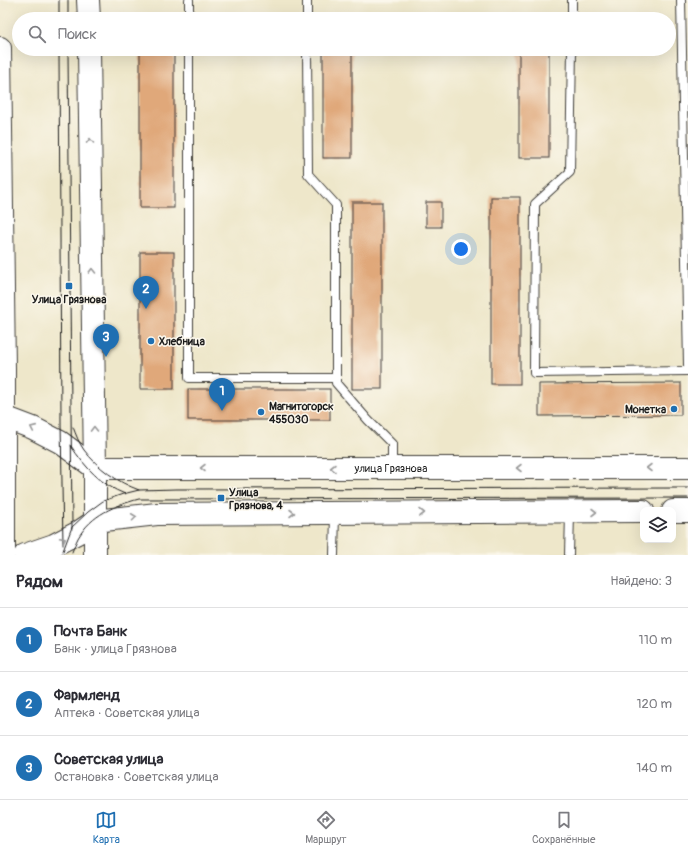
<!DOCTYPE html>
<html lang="ru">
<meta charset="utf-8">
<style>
:root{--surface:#fff;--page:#f7f7f7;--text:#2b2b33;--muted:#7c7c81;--line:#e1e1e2;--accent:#1f6fb2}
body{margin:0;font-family:Pangolin,sans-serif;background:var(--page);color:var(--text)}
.controls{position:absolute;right:12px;bottom:12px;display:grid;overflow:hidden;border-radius:8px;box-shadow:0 4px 16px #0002}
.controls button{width:36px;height:36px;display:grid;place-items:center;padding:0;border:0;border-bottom:1px solid var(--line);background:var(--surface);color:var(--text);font:20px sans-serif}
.you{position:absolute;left:461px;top:249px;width:14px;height:14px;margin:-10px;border:3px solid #fff;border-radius:50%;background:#1a73e8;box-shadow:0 0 0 6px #1a73e833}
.badge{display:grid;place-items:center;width:26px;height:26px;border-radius:50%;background:var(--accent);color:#fff;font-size:13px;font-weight:700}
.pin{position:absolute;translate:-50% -33px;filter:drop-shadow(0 1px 2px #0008)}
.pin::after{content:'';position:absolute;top:21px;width:14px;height:12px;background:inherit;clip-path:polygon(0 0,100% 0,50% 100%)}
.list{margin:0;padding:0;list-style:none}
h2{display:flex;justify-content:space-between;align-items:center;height:52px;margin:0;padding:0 16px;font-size:17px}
h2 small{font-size:13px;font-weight:400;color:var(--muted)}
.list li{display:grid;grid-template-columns:26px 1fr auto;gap:12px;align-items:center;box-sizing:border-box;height:64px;padding:0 16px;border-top:1px solid var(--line)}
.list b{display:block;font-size:15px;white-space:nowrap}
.list p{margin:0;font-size:13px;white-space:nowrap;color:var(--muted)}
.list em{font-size:13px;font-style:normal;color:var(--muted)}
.icon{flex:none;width:22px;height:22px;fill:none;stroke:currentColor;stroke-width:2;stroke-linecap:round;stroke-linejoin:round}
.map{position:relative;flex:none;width:688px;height:555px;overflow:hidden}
.search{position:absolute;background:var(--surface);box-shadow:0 4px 16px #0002;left:12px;right:12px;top:12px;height:44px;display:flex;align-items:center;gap:10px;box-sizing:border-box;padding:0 14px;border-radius:22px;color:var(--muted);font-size:15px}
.sheet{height:244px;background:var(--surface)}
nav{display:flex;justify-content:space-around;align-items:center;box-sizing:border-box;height:56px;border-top:1px solid var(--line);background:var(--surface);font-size:11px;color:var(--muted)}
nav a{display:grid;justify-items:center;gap:2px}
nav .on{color:var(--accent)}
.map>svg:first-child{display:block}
</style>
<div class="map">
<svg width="688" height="555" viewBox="0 0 688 555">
<rect width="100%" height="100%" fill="#fbf7ec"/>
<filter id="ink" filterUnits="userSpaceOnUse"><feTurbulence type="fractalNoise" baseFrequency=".025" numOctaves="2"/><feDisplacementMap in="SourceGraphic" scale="8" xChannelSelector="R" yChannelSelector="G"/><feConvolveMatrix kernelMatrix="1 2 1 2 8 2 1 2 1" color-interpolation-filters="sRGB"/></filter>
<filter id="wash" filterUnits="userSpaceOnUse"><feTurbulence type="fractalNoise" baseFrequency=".012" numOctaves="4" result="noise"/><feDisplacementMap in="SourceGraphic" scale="16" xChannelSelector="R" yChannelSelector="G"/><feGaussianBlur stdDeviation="0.9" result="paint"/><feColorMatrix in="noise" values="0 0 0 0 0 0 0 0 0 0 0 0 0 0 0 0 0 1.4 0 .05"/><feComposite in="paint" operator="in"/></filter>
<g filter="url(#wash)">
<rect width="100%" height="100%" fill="#eee7ca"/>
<g id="blocks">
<g fill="#e0a87a">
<rect x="140" y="49" width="34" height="159"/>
<rect x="323" y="49" width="29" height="109"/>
<rect x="519" y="49" width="30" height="109"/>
<rect x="491" y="197" width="29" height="187"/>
<rect x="352" y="202" width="30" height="187"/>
<rect x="426" y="202" width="15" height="25"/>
<rect x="140" y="252" width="34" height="137"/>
<polygon points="681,383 681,415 539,416 539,384"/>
<rect x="188" y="389" width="142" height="31"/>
</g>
</g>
</g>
<g filter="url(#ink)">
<use href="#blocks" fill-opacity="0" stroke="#3c3a36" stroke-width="1"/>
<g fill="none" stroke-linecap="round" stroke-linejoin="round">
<defs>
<g id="lane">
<polyline points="189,0 189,19"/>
<polyline points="307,0 307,19"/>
<polyline points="681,0 688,365"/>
<polyline points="572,19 572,0"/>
<polyline points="189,49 189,378 336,378"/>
<polyline points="307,49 308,174 336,205 336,383 368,420 392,444 392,467"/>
<polyline points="572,49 570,172 535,204 534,373 688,371"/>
<polyline points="334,555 335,514"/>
<polyline points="569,555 570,513"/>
</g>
<g id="primary">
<polyline points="88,0 89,19"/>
<polyline points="0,48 4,370 4,555"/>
<path id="s1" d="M89 49 95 468H688"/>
<polyline points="4,417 33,428 60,442 95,468 95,555"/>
<polyline points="673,511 688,511"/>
<polyline points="25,555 54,545 79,532 95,521 157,514 643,511"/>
</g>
</defs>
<use href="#lane" stroke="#3c3a36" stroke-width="10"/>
<use href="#primary" stroke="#3c3a36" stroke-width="24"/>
<use href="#lane" stroke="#fff" stroke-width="8"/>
<use href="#primary" stroke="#fff" stroke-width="22"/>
<g stroke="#1c1c1c" stroke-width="1">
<polyline points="59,0 59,19"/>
<polyline points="68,0 68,19"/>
<polyline points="59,49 61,422 63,545"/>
<polyline points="68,49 72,529"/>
<path d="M73 427C76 435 79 443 84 450 98 468 117 482 139 490"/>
<path d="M71 446C85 467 101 485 125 494"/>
<polyline points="63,551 72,527 88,512 103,501 123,494 139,490 176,489 688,488"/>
<path d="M72 552C74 547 76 542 78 538 92 514 114 506 139 499L688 498"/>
</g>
</g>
<defs><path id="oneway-chevron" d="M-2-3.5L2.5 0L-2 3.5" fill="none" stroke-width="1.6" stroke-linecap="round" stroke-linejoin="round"/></defs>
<g stroke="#999">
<use href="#oneway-chevron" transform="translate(90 141) rotate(-91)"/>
<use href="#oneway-chevron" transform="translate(92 271) rotate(-91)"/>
<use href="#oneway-chevron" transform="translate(33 428) rotate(-156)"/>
<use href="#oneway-chevron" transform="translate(94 429) rotate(-91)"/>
<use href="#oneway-chevron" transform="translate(203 468) rotate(180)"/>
<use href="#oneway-chevron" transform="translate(333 468) rotate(180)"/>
<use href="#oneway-chevron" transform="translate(519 468) rotate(180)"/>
<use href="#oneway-chevron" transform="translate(649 468) rotate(180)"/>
<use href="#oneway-chevron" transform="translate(594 512)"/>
<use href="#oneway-chevron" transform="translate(292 513)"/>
<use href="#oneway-chevron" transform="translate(422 513)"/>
<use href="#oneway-chevron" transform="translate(134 517) rotate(-7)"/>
<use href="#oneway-chevron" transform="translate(63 540) rotate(-27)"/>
</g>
</g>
<g fill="#1f6fb2" stroke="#fbf7ec" stroke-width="1.5">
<rect x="65" y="282" width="8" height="8" rx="2"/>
<circle cx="151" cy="341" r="4"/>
<circle cx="674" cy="409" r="4"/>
<circle cx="261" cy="412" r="4"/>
<rect x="217" y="494" width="8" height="8" rx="2"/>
</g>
<g text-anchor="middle" stroke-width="3" stroke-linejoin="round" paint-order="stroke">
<g font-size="11" font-weight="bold" fill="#1c1c1c" stroke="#fbf7ec" text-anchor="start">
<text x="69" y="303" text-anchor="middle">Улица Грязнова</text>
<text x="159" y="345">Хлебница</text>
<text x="269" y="410">Магнитогорск<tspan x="269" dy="13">455030</tspan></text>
<text x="666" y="413" text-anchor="end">Монетка</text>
<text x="229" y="496">Улица<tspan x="229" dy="13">Грязнова, 4</tspan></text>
</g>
<g font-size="11" fill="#1c1c1c" stroke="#fbf7ec">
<text dy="4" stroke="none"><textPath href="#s1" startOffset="715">улица Грязнова</textPath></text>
</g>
</g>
</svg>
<div class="controls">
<button><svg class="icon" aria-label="layers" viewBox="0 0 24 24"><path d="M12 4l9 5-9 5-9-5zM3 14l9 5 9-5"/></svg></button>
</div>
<div class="you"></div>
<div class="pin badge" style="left:222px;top:411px">1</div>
<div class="pin badge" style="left:146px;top:309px">2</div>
<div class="pin badge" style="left:106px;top:357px">3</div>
<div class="search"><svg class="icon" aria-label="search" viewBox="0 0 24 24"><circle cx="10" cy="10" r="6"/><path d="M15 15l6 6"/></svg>Поиск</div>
</div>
<section class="sheet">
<h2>Рядом<small>Найдено: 3</small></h2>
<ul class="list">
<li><span class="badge">1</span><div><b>Почта Банк</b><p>Банк · улица Грязнова</p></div><em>110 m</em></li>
<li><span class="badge">2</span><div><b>Фармленд</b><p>Аптека · Советская улица</p></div><em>120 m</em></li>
<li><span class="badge">3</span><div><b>Советская улица</b><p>Остановка · Советская улица</p></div><em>140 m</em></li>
</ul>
</section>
<nav>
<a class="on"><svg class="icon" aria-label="map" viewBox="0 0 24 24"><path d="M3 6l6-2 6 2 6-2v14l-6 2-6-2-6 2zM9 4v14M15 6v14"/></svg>Карта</a>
<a><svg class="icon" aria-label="directions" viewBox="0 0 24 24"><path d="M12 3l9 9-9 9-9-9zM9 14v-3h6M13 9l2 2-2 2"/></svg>Маршрут</a>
<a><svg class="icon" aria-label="saved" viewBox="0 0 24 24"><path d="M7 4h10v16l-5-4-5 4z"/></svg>Сохранённые</a>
</nav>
